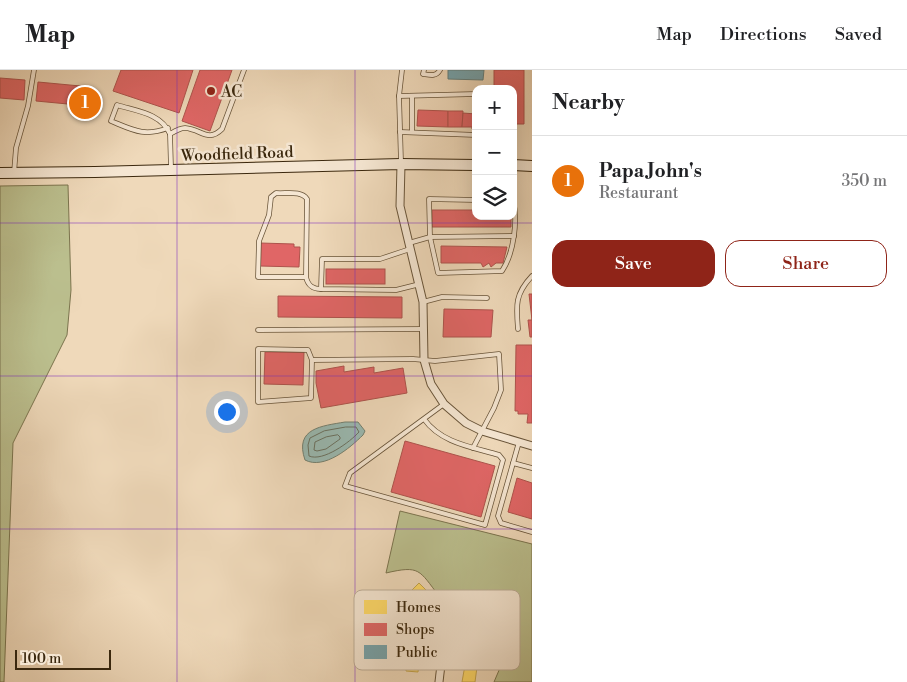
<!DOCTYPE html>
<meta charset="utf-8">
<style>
:root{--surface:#fff;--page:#f6f6f6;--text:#202124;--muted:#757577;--line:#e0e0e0;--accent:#8f2418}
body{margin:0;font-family:"Libre Bodoni",serif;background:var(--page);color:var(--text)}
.controls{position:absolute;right:15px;top:15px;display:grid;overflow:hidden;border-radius:10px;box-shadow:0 5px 20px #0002}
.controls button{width:45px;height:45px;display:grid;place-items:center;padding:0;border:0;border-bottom:1px solid var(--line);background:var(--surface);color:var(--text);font:25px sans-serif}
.scale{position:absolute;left:15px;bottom:12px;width:96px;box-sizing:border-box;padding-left:5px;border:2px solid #3b280e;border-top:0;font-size:14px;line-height:18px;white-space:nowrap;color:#3b280e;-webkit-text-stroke:4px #f5e6d2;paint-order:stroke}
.you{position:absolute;left:226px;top:341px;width:18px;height:18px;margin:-12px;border:4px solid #fff;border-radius:50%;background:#1a73e8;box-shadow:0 0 0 8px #1a73e833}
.badge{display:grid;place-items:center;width:32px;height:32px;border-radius:50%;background:var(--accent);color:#fff;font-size:16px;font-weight:700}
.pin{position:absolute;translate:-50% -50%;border:2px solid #fff;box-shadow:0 1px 5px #0006}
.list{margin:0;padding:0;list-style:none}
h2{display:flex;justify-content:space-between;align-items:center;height:65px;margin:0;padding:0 20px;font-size:21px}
h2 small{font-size:16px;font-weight:400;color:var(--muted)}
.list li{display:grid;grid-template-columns:32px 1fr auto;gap:15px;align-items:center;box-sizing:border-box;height:90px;padding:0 20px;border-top:1px solid var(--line)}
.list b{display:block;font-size:19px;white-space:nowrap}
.list p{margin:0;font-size:16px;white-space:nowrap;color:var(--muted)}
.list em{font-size:16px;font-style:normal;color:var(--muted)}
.actions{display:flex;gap:10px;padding:15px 20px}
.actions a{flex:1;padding:11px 0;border:1px solid var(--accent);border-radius:15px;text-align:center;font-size:18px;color:var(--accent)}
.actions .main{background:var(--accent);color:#fff}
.icon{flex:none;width:28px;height:28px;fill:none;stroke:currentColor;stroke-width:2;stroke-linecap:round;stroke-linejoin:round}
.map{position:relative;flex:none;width:532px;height:612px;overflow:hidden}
header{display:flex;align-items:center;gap:30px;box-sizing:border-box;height:70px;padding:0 25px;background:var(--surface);border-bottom:1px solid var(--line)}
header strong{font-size:24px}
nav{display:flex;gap:28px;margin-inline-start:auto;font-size:18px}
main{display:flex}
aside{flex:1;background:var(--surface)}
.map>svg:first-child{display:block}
</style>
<header>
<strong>Map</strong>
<nav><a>Map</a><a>Directions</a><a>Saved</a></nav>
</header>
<main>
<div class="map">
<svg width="532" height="612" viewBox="0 0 532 612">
<rect width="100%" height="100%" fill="#efd9ba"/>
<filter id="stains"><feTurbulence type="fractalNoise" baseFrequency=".004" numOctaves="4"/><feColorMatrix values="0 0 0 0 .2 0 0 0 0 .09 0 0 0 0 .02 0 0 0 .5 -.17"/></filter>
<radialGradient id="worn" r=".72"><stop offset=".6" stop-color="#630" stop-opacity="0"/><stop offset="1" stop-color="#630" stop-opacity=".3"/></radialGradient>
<g fill="#bbbf8e" stroke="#7b744e">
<polygon points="68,115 71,220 67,265 13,373 4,612 0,612 0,116"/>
<path d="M400 441 532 474V612H494L517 558 498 532 439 526C419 500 420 495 386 503Z"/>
</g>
<path fill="#9abab2" stroke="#748070" d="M345 352H358L365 361 363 365C350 378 324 400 305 390 294 358 322 356 345 352Z"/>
<g fill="#ffd966" stroke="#c4a44c">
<polygon points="419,513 427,521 419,529 422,532 417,538 406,526"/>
<polygon points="405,584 420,585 418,602 406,601 406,596 404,596"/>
<polygon points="465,595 477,597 475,612 462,612"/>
</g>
<g fill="#e06666" stroke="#ae534c">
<polygon points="121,0 193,0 179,43 113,21"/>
<polygon points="200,0 232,0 210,61 182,51"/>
<polygon points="494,0 524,0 524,54 513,54 513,19 494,19"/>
<polygon points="0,8 25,10 24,30 0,28"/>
<polygon points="38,12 91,17 91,20 95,21 94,28 90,28 89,36 36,31"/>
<polygon points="418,40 448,41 448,57 417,56"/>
<polygon points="448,41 463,41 462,57 448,57"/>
<polygon points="463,43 476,44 476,59 472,59 472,57 462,57"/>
<polygon points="432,140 476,140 476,146 511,146 511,157 432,157"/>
<polygon points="260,173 294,174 294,177 300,177 299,197 260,196"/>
<polygon points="441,176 507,177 503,193 496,193 491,197 489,193 483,197 481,193 441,193"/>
<rect x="326" y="199" width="59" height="15"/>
<polygon points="529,224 532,224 532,267 530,267 528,250 532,250"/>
<polygon points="278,226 402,227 402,248 278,247"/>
<polygon points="444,239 493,240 491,267 443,267"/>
<polygon points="516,275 532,275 532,353 527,353 528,344 518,344 518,341 515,341"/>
<polygon points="265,282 304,282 303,315 264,314"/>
<polygon points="344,296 344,302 374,297 374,303 403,298 407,323 321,338 316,313 316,301"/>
<polygon points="405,371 495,396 481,447 391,422"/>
<polygon points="517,408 532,413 532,449 508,442"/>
</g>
<polygon fill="#76a5af" stroke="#64807f" points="448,0 484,0 483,10 448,9"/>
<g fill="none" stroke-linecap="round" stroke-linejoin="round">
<g stroke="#6a7160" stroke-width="1">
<path d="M346 357H356L359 362C350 372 323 392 309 386L308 375 310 368 324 361Z"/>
<polygon points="338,365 340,367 340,369 326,379 317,381 314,380 315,372 326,367"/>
</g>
<defs>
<g id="lane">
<path d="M424 0 423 4C430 5 436 7 440 0"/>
<polyline points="399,26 476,24"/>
<path d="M168 58C144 67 133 60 111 51L117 35C136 41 161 43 170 64"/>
<polyline points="400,62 476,65"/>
<polyline points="412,62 412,26"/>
<polyline points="401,92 399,26 402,0"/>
<path d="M171 98 170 64C175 61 180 58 185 58 201 59 208 73 222 59L244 0"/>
<polyline points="14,103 16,78 28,36 34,0"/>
<path d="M476 130 429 129 430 167 438 203 502 201C514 183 518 150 513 130"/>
<polyline points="409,173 430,167 514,166"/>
<polyline points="410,179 380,189 322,189 321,219 396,220 420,214"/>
<path d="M306 207H258L259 171 269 145 271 127 276 123C286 124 301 120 307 129L306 207C308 216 313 219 321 219"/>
<polyline points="423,232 442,227 487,228"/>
<path d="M518 259C516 235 515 224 532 206"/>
<polyline points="258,260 424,259"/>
<polyline points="312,290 308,280 258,279 258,332 311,328 312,290 413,289 435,291 499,284 501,320 494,338 473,378"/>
<path d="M424 349C441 373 472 377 499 385L503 390 485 455 345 416 350 403 444 334"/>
<polyline points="519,372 498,446 501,453 532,462"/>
<polyline points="513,393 532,398"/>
</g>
<g id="street">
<polyline points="401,94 400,136 423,232 424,290 431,314 444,334 466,353 482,361 532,376"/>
<polyline points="439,612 445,560"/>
</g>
<g id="secondary">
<polyline points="513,95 532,96"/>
<polyline points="0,103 95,102 401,94 476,95"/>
</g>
</defs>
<use href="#lane" stroke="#685439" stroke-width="5.5"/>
<use href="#street" stroke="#685439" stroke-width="9"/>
<use href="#secondary" stroke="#3b280e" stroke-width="12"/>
<use href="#lane" stroke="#f5e6d2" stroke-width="4"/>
<use href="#street" stroke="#f5e6d2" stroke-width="7"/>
<use href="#secondary" stroke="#f5e6d2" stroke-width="10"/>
</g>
<path fill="none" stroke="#7b2cbf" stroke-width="1" stroke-opacity="0.55" d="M177 0V612M355 0V612M0 153H532M0 306H532M0 459H532"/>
<circle fill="#8f2418" stroke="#f5e6d2" stroke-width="2" cx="211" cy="21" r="5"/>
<g text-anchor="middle" stroke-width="5" stroke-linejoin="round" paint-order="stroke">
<g font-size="16" fill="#3b280e" stroke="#f5e6d2" text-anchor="start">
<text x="221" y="27">AC</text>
</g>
<g font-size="16" fill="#3b280e" stroke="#f5e6d2">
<text transform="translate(237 83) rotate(-2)" y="6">Woodfield Road</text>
</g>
</g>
<rect x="354" y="520" width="166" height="80" rx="8" fill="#f5e6d2" stroke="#bdad97" stroke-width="1"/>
<rect x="364" y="530" width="23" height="14" fill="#ffd966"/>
<rect x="364" y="553" width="23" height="13" fill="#e06666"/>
<rect x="364" y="575" width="23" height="14" fill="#76a5af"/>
<g font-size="14" fill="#3b280e">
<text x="396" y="542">Homes</text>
<text x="396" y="564">Shops</text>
<text x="396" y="587">Public</text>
</g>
<rect width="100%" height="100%" filter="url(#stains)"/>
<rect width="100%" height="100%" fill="url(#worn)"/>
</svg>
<div class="controls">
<button>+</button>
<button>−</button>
<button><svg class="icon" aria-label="layers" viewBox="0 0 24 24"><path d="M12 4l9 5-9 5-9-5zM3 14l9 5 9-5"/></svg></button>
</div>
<div class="scale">100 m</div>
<div class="you"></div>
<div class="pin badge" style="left:85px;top:33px;background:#e8710a">1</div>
</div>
<aside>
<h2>Nearby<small></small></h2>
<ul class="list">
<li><span class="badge" style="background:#e8710a">1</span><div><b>Papa John's</b><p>Restaurant</p></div><em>350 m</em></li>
</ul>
<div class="actions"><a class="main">Save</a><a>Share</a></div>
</aside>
</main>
